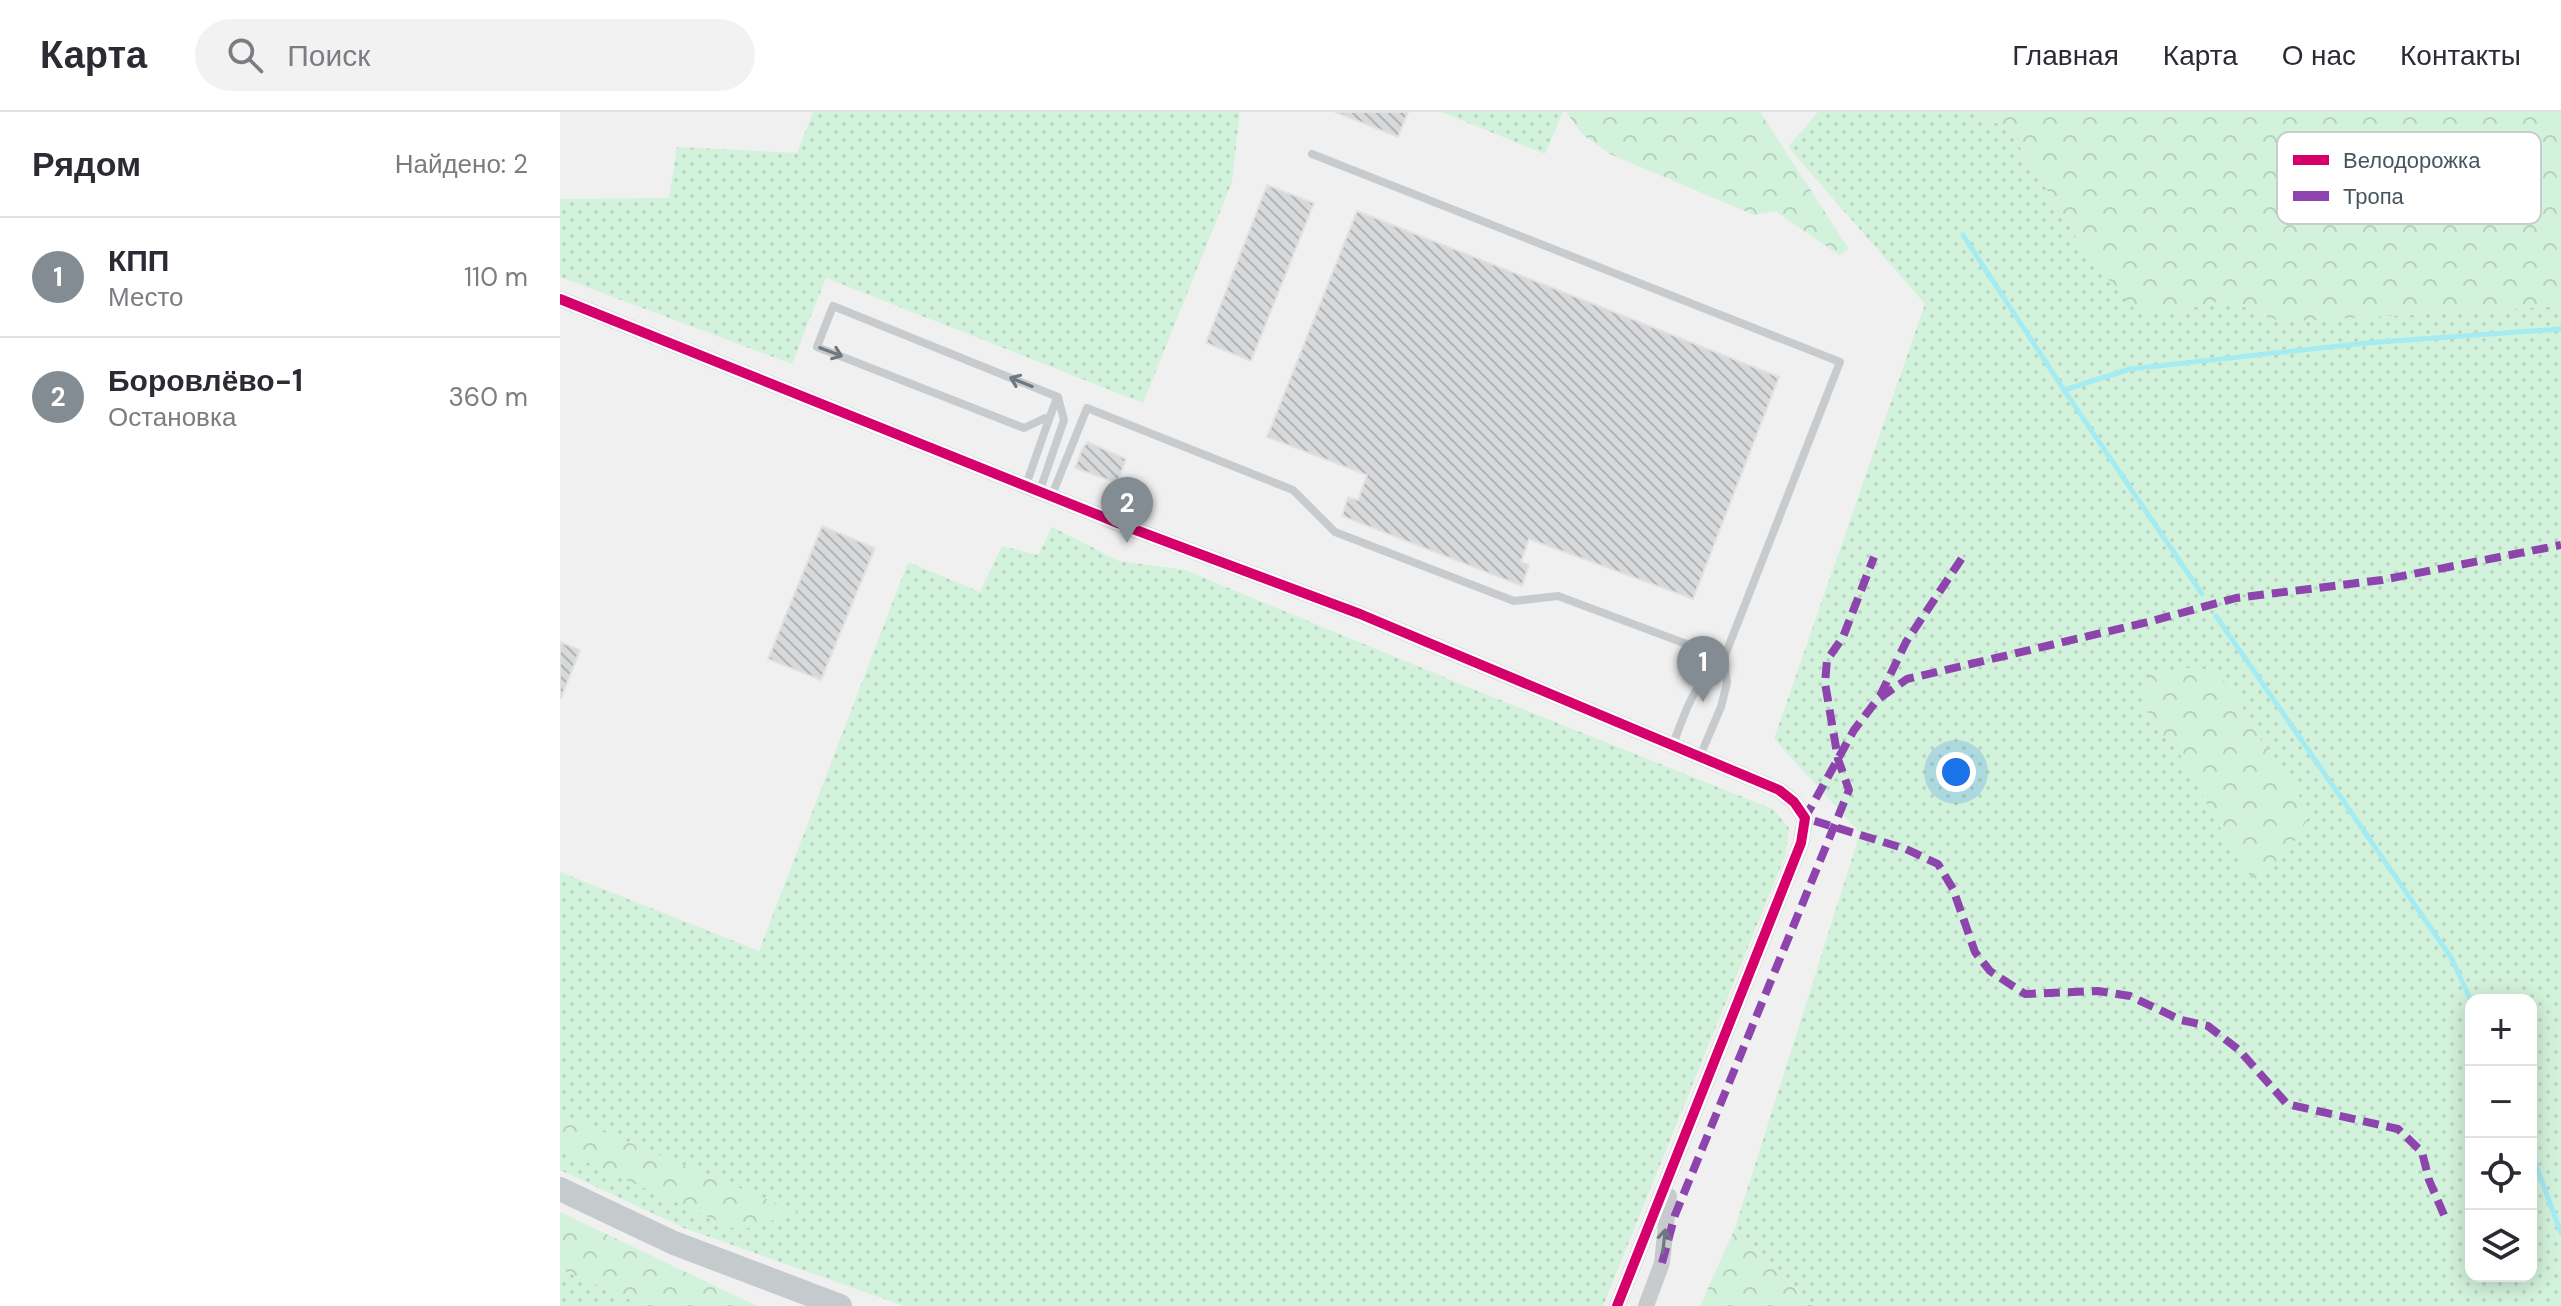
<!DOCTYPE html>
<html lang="ru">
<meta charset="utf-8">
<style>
:root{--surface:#fff;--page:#f2f2f3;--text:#2b2b33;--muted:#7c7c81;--line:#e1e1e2;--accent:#828c92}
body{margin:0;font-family:"DM Sans",sans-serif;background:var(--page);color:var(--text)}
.controls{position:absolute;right:24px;bottom:24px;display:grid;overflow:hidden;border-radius:16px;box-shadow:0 4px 20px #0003}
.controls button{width:72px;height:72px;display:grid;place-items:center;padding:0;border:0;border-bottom:2px solid var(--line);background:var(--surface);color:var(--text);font:40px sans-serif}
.you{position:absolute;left:1396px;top:660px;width:28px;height:28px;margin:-20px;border:6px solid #fff;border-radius:50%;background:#1a73e8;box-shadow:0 0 0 12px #1a73e833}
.badge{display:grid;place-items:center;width:52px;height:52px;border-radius:50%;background:var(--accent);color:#fff;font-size:26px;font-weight:700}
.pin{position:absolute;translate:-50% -66px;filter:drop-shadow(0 2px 4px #0008)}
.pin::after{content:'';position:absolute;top:42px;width:28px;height:24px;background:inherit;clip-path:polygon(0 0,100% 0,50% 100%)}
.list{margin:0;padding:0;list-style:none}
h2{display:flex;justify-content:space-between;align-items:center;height:104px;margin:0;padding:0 32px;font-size:34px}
h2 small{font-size:26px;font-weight:400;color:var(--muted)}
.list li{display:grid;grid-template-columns:52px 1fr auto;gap:24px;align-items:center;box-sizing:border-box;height:120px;padding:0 32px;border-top:2px solid var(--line)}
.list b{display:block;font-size:30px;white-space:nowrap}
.list p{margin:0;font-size:26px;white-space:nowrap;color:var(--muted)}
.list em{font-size:26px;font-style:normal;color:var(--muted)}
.icon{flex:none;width:44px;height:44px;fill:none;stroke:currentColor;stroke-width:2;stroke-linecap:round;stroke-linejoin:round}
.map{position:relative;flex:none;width:2001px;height:1194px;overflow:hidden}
header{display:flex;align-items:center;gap:48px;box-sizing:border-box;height:112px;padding:0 40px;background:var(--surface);border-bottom:2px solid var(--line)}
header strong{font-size:38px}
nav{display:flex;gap:44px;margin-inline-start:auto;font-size:28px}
.search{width:560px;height:72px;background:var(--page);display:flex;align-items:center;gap:20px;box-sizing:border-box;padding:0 28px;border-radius:44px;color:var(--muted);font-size:30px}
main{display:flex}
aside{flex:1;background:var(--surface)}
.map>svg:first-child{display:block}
</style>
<header>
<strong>Карта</strong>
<div class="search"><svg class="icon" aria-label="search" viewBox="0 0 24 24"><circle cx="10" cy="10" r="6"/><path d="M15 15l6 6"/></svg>Поиск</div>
<nav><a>Главная</a><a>Карта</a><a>О нас</a><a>Контакты</a></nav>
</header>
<main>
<aside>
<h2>Рядом<small>Найдено: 2</small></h2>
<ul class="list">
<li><span class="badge">1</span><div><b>КПП</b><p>Место</p></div><em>110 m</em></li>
<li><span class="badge">2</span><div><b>Боровлёво-1</b><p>Остановка</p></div><em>360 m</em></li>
</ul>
</aside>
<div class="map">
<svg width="2001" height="1194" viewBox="0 0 2001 1194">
<defs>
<pattern id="grass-dots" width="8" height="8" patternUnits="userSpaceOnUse" patternTransform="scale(2)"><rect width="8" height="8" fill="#d3f2db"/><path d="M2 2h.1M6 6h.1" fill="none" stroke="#b6d2be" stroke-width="1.8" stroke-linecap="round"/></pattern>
<pattern id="forest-crowns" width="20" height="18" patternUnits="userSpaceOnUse" patternTransform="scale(2)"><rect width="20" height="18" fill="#d3f2db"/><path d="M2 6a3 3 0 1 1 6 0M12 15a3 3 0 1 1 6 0" fill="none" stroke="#b6d2be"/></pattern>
<pattern id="building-back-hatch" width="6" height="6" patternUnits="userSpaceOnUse" patternTransform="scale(2)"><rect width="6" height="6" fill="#d8d9da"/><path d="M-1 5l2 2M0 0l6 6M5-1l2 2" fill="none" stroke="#b1b3b4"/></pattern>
</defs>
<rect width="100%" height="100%" fill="#f1f0f0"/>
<g fill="url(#grass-dots)" fill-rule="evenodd">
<polygon points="253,0 680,0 672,70 583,291 266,166 232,252 0,165 0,87 109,86 117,35 237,41"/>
<polygon points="881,0 1003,0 985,42"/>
<path d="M1258 0H1413L1449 17 1526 141 1620 198 1667 188 1721 210 2001 194V1194H1262L1249 1191 1175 1116 1300 721 1214 627 1365 192 1228 35ZM1669 572 1703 632 1619 641 1594 612 1582 589ZM1911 888H1971V1164H1911Z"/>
<polygon points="492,415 559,449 625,458 908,575 1213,697 1229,716 1225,744 1043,1194 344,1194 124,1116 0,1058 0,760 199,839 348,450 420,480 442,434 478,443"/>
<polygon points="0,1157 85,1194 0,1194"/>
</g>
<g fill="url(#forest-crowns)">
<polygon points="1006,0 1200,0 1289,137 1279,143 1215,99 1194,103 1050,42 1023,23"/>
<polygon points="1413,0 2001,0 2001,194 1721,210 1667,188 1620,198 1575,198 1526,141 1449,17"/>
<polygon points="1639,554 1669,572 1703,632 1751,701 1731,736 1696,767 1683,757 1619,641 1594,612 1582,589 1590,563"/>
<polygon points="0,1002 238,1100 179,1119 0,1038"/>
<polygon points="0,1100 197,1194 85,1194 0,1157"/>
<polygon points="1175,1116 1249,1191 1262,1194 1140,1194"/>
</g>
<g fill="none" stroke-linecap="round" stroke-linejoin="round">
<g stroke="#a5ebf2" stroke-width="5">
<polyline points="1403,123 1504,278 1642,482"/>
<polyline points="1504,278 1570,257 1806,231 2001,217"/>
<polyline points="1656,504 1892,847 1911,889"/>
<polyline points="1971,1040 2001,1121"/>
</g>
</g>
<g fill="url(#building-back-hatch)" stroke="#e2e2e3" stroke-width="2">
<polygon points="775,0 848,0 838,25"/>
<polygon points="707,73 754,91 691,249 646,231"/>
<polygon points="797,99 1219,265 1133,487 969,427 961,450 969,453 962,474 782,404 788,385 798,388 807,363 707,325"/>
<polygon points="528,330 566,347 557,371 515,356 523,335"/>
<polygon points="262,414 315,436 261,568 208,547"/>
<polygon points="0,530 20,538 1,586 0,586"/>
</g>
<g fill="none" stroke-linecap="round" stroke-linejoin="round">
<g stroke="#c7cbce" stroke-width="8">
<polyline points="752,42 1280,250 1164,546 1167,571 1161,595 1140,644"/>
<polyline points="488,310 497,286"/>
<polyline points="466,373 488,310 485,306 464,316 257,235 273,194 498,285 504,308 480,378"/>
<polyline points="492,383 527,296 733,378 775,420 954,489 998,484 1164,546"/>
<path d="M1113 632C1127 596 1133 572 1164 546"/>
</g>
<g stroke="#c7cbce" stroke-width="16">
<polyline points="0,187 573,417 800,502 1219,678 1234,690 1245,706 1241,731 1057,1194"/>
<polyline points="1086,1194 1102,1151 1109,1084"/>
</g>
<polyline stroke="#c5cacd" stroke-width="24" points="0,1077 114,1131 280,1194"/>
<g stroke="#8e44ad" stroke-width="8" stroke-dasharray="16 8" stroke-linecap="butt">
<polyline points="1320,584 1346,530 1406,440"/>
<polyline points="1884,1103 1869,1068 1862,1040 1838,1017 1727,992 1679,938 1648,914 1621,908 1570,884 1538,879 1465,882 1430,859 1415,840 1393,777 1378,752 1346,737 1245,706 1294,618 1317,588 1347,567 1588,510 1676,486 1822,468 2001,433"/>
<polyline points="1102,1151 1115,1103 1289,678 1278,647 1265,571 1267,548 1283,525 1314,445"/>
</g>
<defs>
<polyline id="cycleway" points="0,187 573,417 800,502 1219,678 1234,690 1245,706 1241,731 1057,1194"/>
</defs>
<use href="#cycleway" stroke="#fff" stroke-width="15"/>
<use href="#cycleway" stroke="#d6006c" stroke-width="10"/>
</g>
<defs><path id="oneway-shaft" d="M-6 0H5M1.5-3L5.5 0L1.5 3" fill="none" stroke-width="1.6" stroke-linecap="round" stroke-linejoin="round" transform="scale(2)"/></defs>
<g stroke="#6d7980">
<use href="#oneway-shaft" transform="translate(271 240) rotate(21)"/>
<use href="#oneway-shaft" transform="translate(461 270) rotate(-158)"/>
<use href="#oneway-shaft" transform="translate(1104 1129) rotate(-84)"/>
</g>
<rect x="1717" y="20" width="264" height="92" rx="12" fill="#fff" stroke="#c8cccf" stroke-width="2"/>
<rect x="1733" y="43" width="36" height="10" fill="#d6006c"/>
<rect x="1733" y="79" width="36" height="10" fill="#8e44ad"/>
<g font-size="22" fill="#46565f">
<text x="1783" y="56">Велодорожка</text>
<text x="1783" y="92">Тропа</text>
</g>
</svg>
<div class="controls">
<button>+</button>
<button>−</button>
<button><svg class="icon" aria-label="locate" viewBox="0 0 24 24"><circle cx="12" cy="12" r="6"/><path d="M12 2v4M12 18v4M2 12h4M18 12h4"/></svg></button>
<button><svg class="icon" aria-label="layers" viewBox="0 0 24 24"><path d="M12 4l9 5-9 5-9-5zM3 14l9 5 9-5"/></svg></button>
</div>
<div class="you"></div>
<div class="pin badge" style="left:1143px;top:590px">1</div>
<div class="pin badge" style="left:567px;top:431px">2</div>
</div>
</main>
